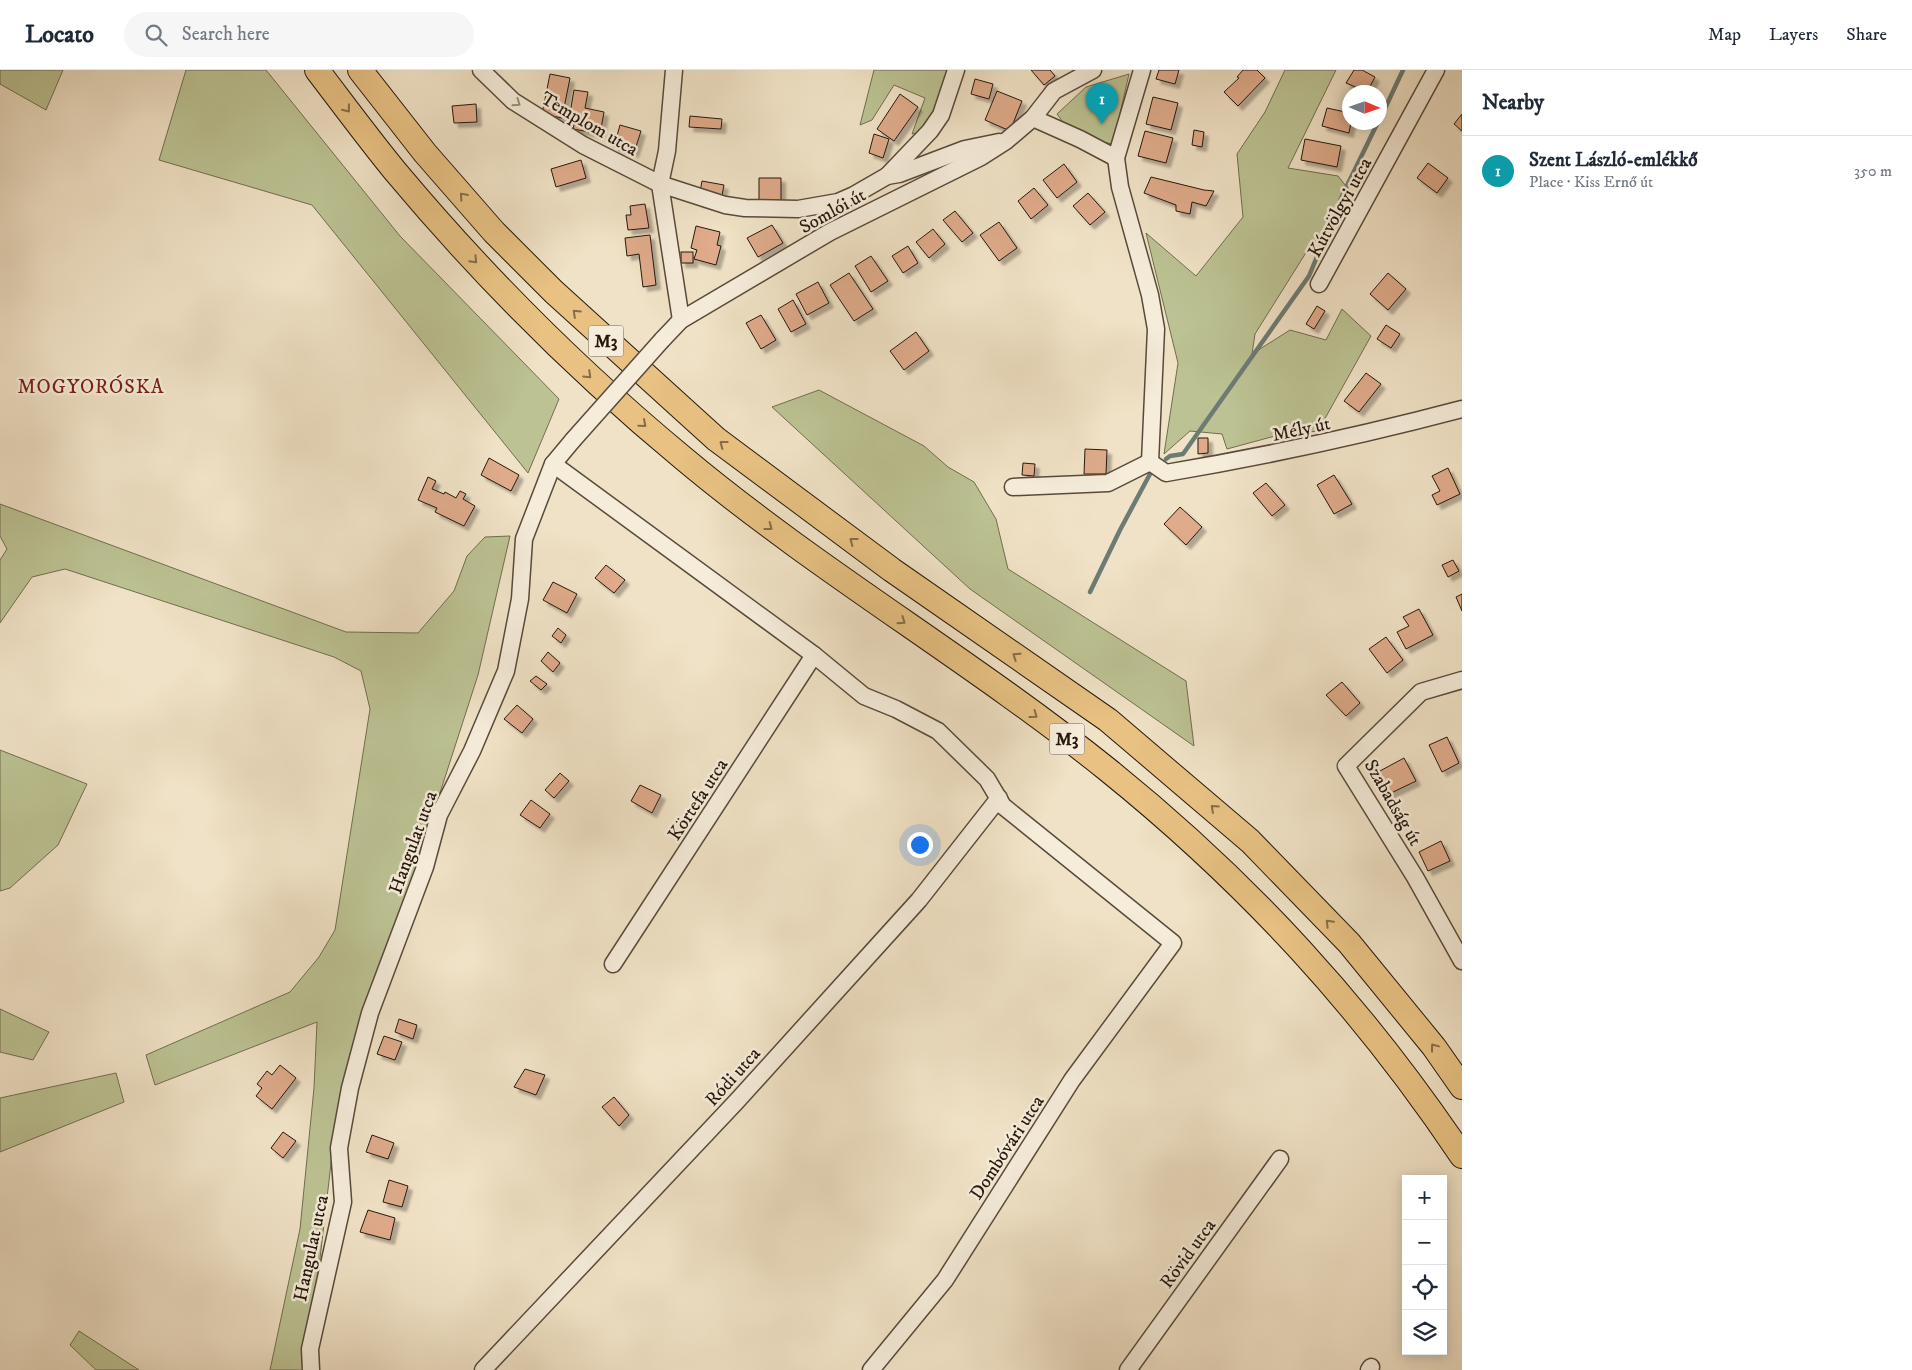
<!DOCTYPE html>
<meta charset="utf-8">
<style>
:root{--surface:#fff;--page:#f6f6f7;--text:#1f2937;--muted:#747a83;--line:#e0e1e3;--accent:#8f2418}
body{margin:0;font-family:"IM FELL DW Pica",serif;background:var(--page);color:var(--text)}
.controls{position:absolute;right:15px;bottom:15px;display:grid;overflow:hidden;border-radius:0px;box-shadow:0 2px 12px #0003}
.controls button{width:45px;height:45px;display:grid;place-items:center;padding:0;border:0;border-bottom:1px solid var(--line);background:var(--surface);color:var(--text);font:25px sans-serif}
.compass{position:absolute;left:1342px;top:15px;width:45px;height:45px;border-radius:50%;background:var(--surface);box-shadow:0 2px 12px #0003;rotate:92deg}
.you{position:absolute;left:919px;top:774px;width:18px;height:18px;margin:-12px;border:4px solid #fff;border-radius:50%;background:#1a73e8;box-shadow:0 0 0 8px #1a73e833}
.badge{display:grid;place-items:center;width:32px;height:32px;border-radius:50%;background:var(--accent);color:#fff;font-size:16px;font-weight:700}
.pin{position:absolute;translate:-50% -41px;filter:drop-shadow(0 1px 2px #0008)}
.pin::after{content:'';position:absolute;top:26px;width:18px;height:15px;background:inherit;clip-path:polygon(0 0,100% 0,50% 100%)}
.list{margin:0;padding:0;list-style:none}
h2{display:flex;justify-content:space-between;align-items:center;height:65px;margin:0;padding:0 20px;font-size:21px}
h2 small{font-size:16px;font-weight:400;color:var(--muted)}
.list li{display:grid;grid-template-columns:32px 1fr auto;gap:15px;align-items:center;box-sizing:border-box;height:70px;padding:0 20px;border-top:1px solid var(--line)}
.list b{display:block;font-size:19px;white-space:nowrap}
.list p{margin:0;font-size:16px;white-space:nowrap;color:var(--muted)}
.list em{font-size:16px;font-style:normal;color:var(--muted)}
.icon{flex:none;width:28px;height:28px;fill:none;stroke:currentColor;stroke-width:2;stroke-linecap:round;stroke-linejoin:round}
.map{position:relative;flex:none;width:1462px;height:1300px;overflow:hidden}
header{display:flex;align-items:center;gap:30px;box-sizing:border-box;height:70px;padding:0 25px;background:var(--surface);border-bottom:1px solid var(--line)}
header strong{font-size:24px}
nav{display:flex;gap:28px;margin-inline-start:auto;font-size:18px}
.search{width:350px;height:45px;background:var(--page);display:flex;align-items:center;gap:12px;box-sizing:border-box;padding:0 18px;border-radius:28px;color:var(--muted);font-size:19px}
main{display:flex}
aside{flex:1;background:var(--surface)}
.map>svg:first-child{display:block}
</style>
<header>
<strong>Locato</strong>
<div class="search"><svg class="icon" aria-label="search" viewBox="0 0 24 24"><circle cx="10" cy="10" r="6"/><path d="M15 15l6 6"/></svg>Search here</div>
<nav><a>Map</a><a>Layers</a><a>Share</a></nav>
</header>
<main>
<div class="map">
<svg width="1462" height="1300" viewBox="0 0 1462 1300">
<defs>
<filter id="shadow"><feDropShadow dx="4.5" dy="4.5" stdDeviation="1" flood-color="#0004"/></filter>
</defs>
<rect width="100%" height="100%" fill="#f0e2c6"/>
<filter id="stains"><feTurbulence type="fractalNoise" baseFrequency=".004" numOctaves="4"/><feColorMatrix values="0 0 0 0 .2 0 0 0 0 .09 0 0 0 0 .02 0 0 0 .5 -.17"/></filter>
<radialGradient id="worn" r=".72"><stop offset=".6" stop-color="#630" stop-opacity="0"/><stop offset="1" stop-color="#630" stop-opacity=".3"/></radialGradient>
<g fill="#bcc293" stroke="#716d50">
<polygon points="0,0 63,0 46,40 0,14"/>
<polygon points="186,0 266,0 400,166 559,329 528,403 312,135 159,90"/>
<polygon points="874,0 950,0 925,61 912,64 925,28 894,15 872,50 860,55"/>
<polygon points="1285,0 1336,0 1288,98 1338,106 1354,126 1307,181 1255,264 1252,284 1290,260 1326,270 1342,239 1371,266 1318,361 1275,366 1227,379 1222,364 1190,361 1164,384 1178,293 1146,163 1196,206 1243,147 1237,84 1265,42"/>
<polygon points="1129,4 1113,74 1074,67 1057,44 1086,17"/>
<polygon points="819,320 924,376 948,397 974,412 996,449 1008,499 1186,611 1194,676 970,519 772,337"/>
<polygon points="0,434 346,562 418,563 454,521 467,486 485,467 510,466 478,605 337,1042 307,1300 270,1300 300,1159 314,1018 317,952 155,1015 146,985 290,922 319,887 335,860 370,639 361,601 334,587 65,499 32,507 0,553 0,490 7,479 0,466"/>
<polygon points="0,680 87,714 58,775 10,818 0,821"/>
<polygon points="0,939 49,962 33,990 0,982"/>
<polygon points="116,1003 124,1032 0,1082 0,1028"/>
<polygon points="79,1261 139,1300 96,1300 70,1275"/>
</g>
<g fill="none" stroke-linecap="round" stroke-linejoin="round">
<g stroke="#6c7b74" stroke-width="4.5">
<polyline points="1380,49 1403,0"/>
<polyline points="1166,389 1170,386 1183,384 1309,206 1343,124 1378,52"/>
<polyline points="1090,522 1120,460 1150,404"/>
</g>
</g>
<g fill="#dfab8b" stroke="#26180d" filter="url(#shadow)">
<polygon points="1031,0 1050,0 1055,6 1044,15"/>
<polygon points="1159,0 1179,0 1175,14 1156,9"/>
<polygon points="1243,0 1257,0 1265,8 1238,36 1224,22 1239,8 1237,7"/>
<polygon points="1354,0 1362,0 1375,7 1367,22 1346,13"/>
<polygon points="550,4 570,8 562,48 542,44"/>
<polygon points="975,9 993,14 989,29 971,24"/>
<polygon points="574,20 588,22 585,38 604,42 600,64 573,59 575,50 569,49"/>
<polygon points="997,21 1022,31 1010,61 985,50"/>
<polygon points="900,24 918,37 894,71 877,59"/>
<polygon points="1153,27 1178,33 1171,60 1146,54"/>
<polygon points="476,34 477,52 454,53 452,36"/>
<polygon points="1327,38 1350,43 1350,52 1351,52 1349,63 1322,56"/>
<polygon points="1462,44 1462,61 1454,54"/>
<polygon points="690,46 722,49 721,59 689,57"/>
<polygon points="620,55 641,61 634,83 614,77"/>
<polygon points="1194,60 1204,62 1202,77 1192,75"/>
<polygon points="1145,61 1173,68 1166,93 1138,86"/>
<polygon points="874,64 889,69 883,88 869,83"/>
<polygon points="1305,69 1341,76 1337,97 1301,90"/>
<polygon points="581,90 586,108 556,117 551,99"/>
<polygon points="1428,93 1448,108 1437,123 1417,108"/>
<polygon points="1064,94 1077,112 1057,128 1043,110"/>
<polygon points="1151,107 1204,120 1214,121 1206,136 1192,132 1190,144 1176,141 1176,135 1144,123"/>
<polygon points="759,108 781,108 781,134 759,133"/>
<polygon points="702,111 724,115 720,136 698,132"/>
<polygon points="1034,118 1048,135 1031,149 1018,131"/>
<polygon points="1088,123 1105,142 1090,155 1073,136"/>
<polygon points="645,134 649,158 628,160 626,145 631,145 630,136"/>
<polygon points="955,141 973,163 962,172 943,150"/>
<polygon points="999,152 1017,178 999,191 980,165"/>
<polygon points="772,155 783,173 758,187 747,168"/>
<polygon points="696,156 720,162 717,175 721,176 716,195 694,189 697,180 691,178"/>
<polygon points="933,159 945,174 929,188 916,172"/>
<polygon points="650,165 656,215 643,217 639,184 627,186 625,168"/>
<polygon points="908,176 918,193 903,203 892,186"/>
<rect x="681" y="182" width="12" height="11"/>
<polygon points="871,186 888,211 871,222 855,196"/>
<polygon points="849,203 873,239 854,251 830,215"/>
<polygon points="1388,203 1406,219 1388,240 1370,224"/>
<polygon points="818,212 829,233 807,245 796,224"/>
<polygon points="793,230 806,254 791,262 778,239"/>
<polygon points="1317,236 1325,241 1314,259 1306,254"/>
<polygon points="761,245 776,270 761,279 746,253"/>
<polygon points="1386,255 1400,264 1391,278 1377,269"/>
<polygon points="916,262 929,281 904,300 890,281"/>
<polygon points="1366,303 1381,314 1359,342 1344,331"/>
<polygon points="1198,368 1208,368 1208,383 1198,384"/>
<polygon points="1085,379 1107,380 1106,404 1084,404"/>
<polygon points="489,388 519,405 511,421 481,405"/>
<polygon points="1023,393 1035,394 1034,406 1022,405"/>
<polygon points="1448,398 1460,424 1437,435 1432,425 1440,421 1432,406"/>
<polygon points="1334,405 1352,434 1334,444 1317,415"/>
<polygon points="428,407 436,411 432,419 444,424 445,422 456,428 460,421 466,424 463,429 475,436 464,456 435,442 437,438 418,430"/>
<polygon points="1266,413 1285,435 1272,446 1253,423"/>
<polygon points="1180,437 1202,457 1186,475 1164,454"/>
<polygon points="1453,490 1459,501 1448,507 1442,495"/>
<polygon points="606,495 625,510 614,523 595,508"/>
<polygon points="553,512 577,524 567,543 543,530"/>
<polygon points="1462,524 1462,541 1456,527"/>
<polygon points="1419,539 1433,565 1406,579 1397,562 1409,556 1403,547"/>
<polygon points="558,558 566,565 561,573 552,566"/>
<polygon points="1386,567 1403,590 1387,603 1369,579"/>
<polygon points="548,582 560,593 553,602 541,591"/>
<polygon points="536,606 547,614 541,620 530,611"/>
<polygon points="1342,612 1360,633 1346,646 1326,625"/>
<polygon points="517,635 533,649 522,663 504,649"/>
<polygon points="1447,667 1459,693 1442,702 1429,675"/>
<polygon points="1404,688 1416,711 1389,724 1378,702"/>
<polygon points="560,703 569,711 554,728 545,720"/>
<polygon points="640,715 661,725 652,743 631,731"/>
<polygon points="531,730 550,744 540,758 520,745"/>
<polygon points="1441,771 1450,791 1428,801 1419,782"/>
<polygon points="399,949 417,955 413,969 395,962"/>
<polygon points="384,966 402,972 395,990 377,984"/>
<polygon points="280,995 296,1008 272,1039 256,1026 262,1018 257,1014 267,1001 272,1005"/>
<polygon points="525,999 545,1005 536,1025 514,1017"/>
<polygon points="614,1027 629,1045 619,1056 602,1037"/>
<polygon points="283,1062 296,1071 283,1088 271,1078"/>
<polygon points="372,1065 394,1073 388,1089 366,1082"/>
<polygon points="389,1110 408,1116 402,1137 383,1132"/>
<polygon points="368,1140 395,1148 390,1170 360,1162"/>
</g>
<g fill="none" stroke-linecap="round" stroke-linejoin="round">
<defs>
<g id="minor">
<polyline points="481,0 513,31 583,75 660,114 725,135 745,138 798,139 838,132 854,125 887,106 930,61 941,45 956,0"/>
<polyline points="674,0 667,81 660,114 681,250"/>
<path d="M1142 0 1116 88 1120 117 1150 225 1156 259 1150 392 1166 403C1266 386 1364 365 1462 339"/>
<polyline points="1033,48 1080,69 1116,88"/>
<polyline points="887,106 899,104 965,79 999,72"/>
<polyline points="1319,214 1436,0"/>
<polyline points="662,270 681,250 830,162 981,87 1006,71 1033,48 1054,21 1093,0"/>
<polyline points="553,394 814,585 864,626 896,639 938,661 987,709 1003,736 1173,873 1072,1010 945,1210 871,1300"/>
<polyline points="1013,417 1108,413 1150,392"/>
<polyline points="1462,610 1421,622 1346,696 1415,807 1462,891"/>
<polyline points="613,894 814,585"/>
<polyline points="311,1300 310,1279 343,1132 339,1078 350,1018 370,943 425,797 439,745 472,681 506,601 520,529 524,469 553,394 573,370"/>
<polyline points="483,1300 736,1032 919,830 999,728"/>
<polyline points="1128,1300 1280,1089"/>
<polyline points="1369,1300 1371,1297"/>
</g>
<g id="highway">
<path d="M317 0C343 34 368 68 395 101 482 205 579 302 683 388 818 501 971 590 1108 700 1248 813 1362 937 1462 1086"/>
<polyline points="360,0 425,83 494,162 554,222 716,369 892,500 1108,650 1250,771 1349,873 1434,977 1462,1017"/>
</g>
</defs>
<use href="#minor" stroke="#584a3b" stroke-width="19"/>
<use href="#highway" stroke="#26180d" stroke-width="26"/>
<use href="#minor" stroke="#f5ecda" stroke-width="16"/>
<use href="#highway" stroke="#e8c183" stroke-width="24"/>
<defs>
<polyline id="minor-bridge" points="573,370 662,270"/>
</defs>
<use href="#minor-bridge" stroke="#584a3b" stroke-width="19" stroke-linecap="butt"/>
<use href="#minor-bridge" stroke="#f5ecda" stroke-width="16"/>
</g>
<defs><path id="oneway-chevron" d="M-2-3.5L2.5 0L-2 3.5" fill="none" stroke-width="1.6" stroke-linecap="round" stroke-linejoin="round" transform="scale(1.25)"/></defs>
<use stroke="#988d7e" href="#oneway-chevron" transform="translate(517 33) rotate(35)"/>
<g stroke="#876c48">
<use href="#oneway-chevron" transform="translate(347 39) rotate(52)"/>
<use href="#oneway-chevron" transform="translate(463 126) rotate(-131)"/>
<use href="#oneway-chevron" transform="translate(474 190) rotate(46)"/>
<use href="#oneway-chevron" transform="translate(576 243) rotate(-137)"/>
<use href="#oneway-chevron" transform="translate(588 305) rotate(44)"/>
<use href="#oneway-chevron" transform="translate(643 354) rotate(41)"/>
<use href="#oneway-chevron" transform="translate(723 374) rotate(-143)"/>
<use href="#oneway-chevron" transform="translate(769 457) rotate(37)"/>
<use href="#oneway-chevron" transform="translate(853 471) rotate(-143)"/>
<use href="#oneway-chevron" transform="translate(902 551) rotate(35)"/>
<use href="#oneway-chevron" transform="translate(1016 586) rotate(-146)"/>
<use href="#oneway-chevron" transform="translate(1034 645) rotate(36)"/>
<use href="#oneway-chevron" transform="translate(1214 738) rotate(-138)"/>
<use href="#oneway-chevron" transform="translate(1329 853) rotate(-134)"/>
<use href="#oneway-chevron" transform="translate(1434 977) rotate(-127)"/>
</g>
<g text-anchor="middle" stroke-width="5" stroke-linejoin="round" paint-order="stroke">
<g fill="#f5ecda" stroke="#64584a" stroke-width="1">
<rect x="588.5" y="255.5" width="35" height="31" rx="4"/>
<rect x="1049.5" y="653.5" width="35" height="31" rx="4"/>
</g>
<g font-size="18" font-weight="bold" fill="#26180d">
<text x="606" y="277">M3</text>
<text x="1067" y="675">M3</text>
</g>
<g font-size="19" fill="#26180d" stroke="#f5ecda">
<text transform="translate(590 53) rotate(30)" y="7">Templom utca</text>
<text transform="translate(1339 137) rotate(-61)" y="7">Kútvölgyi utca</text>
<text transform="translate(832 140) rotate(-29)" y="7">Somlói út</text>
<text transform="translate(1301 358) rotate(-12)" y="7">Mély út</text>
<text transform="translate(697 729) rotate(-57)" y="7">Körtefa utca</text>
<text transform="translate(1394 732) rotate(60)" y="7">Szabadság út</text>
<text transform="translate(412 772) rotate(-70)" y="7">Hangulat utca</text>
<text transform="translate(732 1006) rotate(-48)" y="7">Ródi utca</text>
<text transform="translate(1006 1077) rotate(-57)" y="7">Dombóvári utca</text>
<text transform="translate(310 1178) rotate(-78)" y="7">Hangulat utca</text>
<text transform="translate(1187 1183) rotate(-54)" y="7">Rövid utca</text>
</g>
<g font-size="20" letter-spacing="1" fill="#7a1f14" stroke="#f5ecda">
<text x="91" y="323">MOGYORÓSKA</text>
</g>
</g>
<rect width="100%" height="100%" filter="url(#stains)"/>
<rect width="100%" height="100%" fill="url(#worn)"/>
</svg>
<div class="controls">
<button>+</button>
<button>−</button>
<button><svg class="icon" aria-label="locate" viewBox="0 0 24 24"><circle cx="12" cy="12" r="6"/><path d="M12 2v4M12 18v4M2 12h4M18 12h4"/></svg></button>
<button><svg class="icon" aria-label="layers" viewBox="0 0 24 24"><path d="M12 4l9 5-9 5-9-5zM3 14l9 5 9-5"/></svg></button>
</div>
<svg class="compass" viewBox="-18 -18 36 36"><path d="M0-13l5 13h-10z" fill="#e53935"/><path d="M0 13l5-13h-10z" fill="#747a83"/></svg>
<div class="you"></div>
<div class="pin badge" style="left:1102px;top:54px;background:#0f9aa8">1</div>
</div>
<aside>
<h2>Nearby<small></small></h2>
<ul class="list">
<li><span class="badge" style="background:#0f9aa8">1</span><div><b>Szent László-emlékkő</b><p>Place · Kiss Ernő út</p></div><em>350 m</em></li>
</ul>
</aside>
</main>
